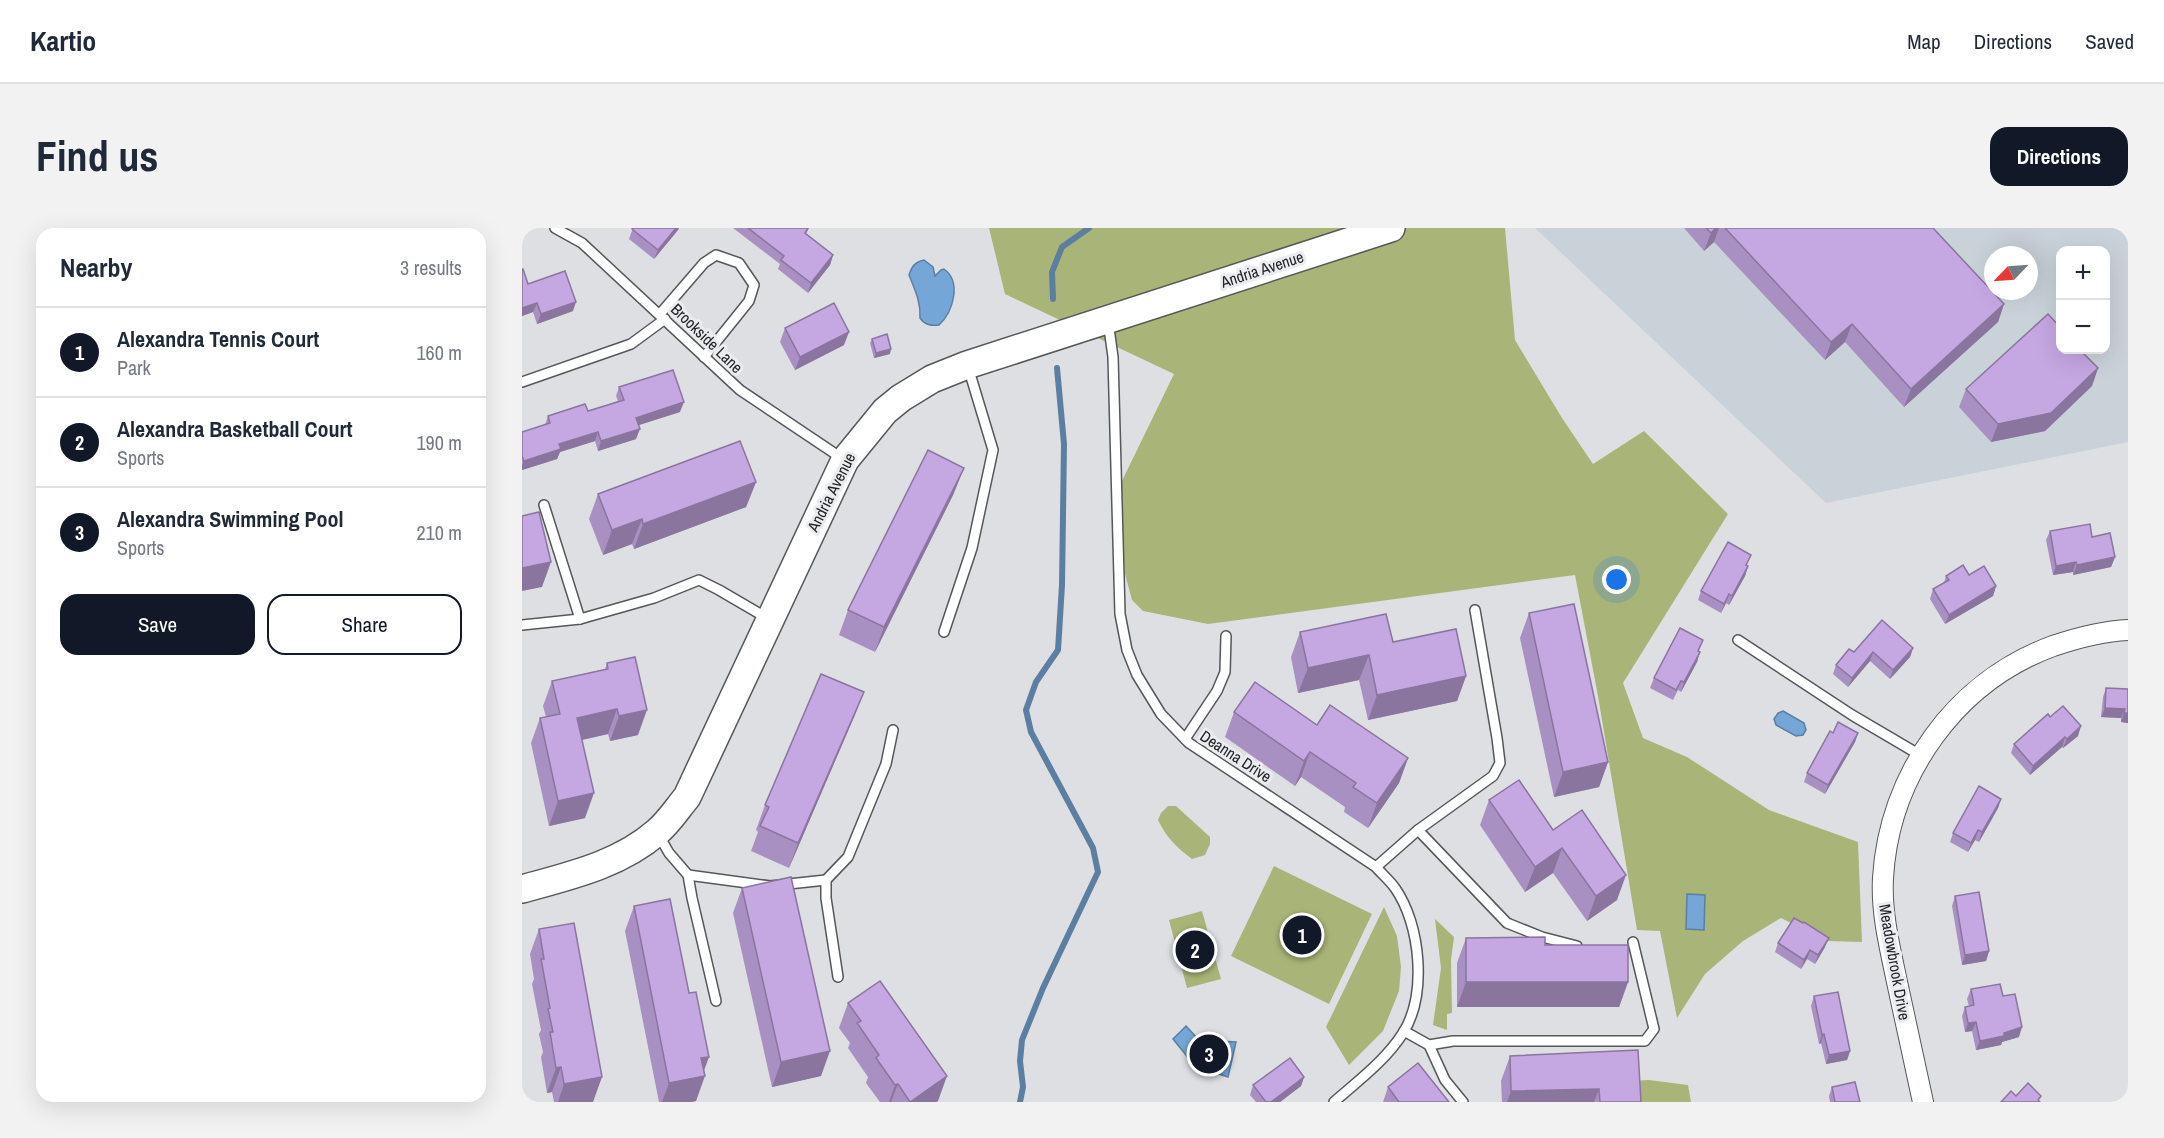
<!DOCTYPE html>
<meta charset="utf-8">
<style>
:root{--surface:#fff;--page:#f2f2f3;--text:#1f2937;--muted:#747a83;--line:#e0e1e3;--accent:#111827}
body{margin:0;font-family:"Archivo Narrow",sans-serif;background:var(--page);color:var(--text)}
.controls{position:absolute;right:18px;top:18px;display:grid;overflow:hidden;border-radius:12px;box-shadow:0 6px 24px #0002}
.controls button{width:54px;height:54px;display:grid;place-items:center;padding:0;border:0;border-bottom:2px solid var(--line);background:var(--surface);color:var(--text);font:30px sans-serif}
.compass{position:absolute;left:1462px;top:18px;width:54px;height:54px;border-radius:50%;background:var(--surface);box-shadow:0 6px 24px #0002;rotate:245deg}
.you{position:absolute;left:1095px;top:352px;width:21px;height:21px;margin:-15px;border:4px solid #fff;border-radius:50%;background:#1a73e8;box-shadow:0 0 0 9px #1a73e833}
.badge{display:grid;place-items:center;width:39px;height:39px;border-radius:50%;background:var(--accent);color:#fff;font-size:20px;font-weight:700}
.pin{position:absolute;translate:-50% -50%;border:3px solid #fff;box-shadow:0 2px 6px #0006}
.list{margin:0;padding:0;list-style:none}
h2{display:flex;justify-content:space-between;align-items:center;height:78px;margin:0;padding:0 24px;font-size:26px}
h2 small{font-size:20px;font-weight:400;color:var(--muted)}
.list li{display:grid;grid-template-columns:39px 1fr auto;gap:18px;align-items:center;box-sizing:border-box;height:90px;padding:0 24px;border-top:2px solid var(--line)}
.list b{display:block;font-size:22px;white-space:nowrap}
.list p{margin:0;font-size:20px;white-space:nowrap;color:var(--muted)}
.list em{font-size:20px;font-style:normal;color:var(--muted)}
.actions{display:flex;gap:12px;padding:18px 24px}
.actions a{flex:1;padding:14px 0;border:2px solid var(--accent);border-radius:18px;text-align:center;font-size:21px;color:var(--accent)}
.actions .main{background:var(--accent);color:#fff}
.map{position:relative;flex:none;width:1606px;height:874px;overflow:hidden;border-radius:18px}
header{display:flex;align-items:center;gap:36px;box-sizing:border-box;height:84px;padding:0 30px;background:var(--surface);border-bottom:2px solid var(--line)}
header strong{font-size:28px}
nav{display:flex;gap:33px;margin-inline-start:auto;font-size:21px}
.intro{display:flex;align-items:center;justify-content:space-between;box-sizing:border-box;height:144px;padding:0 36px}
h1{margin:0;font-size:42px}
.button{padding:15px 27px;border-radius:18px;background:var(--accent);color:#fff;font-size:21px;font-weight:700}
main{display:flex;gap:36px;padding:0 36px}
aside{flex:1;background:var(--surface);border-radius:18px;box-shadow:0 6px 24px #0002}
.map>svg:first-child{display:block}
</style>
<header>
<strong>Kartio</strong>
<nav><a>Map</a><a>Directions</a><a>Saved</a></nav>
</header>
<div class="intro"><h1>Find us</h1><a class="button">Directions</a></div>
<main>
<aside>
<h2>Nearby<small>3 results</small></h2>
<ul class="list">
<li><span class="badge">1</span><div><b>Alexandra Tennis Court</b><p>Park</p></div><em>160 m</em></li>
<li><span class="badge">2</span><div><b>Alexandra Basketball Court</b><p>Sports</p></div><em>190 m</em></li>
<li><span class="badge">3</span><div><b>Alexandra Swimming Pool</b><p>Sports</p></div><em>210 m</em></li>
</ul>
<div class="actions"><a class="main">Save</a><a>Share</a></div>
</aside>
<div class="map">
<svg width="1606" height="874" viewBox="0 0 1606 874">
<rect width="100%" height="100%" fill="#dddfe2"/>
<path fill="#cad2d9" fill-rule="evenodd" d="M1013 0H1606V214L1304 275ZM1538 22H1584V122H1538ZM1471 27H1507V63H1471Z"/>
<g fill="#a9b578">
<polygon points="467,0 983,0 993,112 1040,190 1071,236 1122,203 1206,286 1101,455 1121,510 1165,529 1247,582 1336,614 1340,714 1304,713 1259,690 1221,713 1183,746 1155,790 1138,703 1115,702 1076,468 1053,347 686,396 621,383 610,372 603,346 597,259 652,146 483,66"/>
<path d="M646 578H654L688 609V616L683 627 670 631C655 620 644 609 636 592L639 585Z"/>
<polygon points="752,638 850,686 807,776 709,728"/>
<polygon points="862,679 875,708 879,739 877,763 861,803 827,837 804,799"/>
<polygon points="680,683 699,751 665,760 647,692"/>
<polygon points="913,691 932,709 929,732 930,785 925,786 925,802 911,797 919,740"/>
<polygon points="1127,852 1166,857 1169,874 1111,874 1110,853"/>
</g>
<g fill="#74a7d7" stroke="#5c7fa1" stroke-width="1.5">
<path d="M402 32 411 39 413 48 419 42 422 41C440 54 431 84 417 97 409 98 403 97 398 90 399 74 393 62 387 47 390 38 393 34 402 32Z"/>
<polygon points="1261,483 1282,495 1284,502 1281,507 1274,508 1254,497 1252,491 1256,485"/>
<polygon points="1165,666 1183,667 1182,702 1164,701"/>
<polygon points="664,798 677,812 714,814 706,849 673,838 651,811"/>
</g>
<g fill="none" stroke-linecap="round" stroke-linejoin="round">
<g stroke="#5c7fa1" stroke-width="6">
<polyline points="531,71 530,44 540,19 567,0"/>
<polyline points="498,874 501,859 498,833 500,812 521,760 576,644 571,620 509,504 504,482 514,454 536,422 540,357 542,216 535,140"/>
</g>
<defs>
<g id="lane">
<polyline points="33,0 60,15 218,162 321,231"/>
<polyline points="138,86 182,35 194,27 217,35 232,57 227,73 182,129"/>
<path d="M586 93 591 129 598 386 605 422 615 447 639 486 667 515 854 639C860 646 868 653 873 660 899 697 905 767 881 805 864 832 836 853 812 874"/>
<polyline points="0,154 109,116 143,91"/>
<polyline points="22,277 58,391 132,370 177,352 197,362 245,390"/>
<polyline points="0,397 58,391"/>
<polyline points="422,404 450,320 471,222 446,139"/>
<polyline points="1216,412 1330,487 1398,527"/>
<polyline points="663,511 695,463 703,444 704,408"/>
<polyline points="896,602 985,695 1020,709 1055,718"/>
<polyline points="136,606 147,625 166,647 170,670 194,773"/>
<polyline points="854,639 896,602 971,548 978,535 975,510 953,382"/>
<polyline points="166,647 248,658 304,652 326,629 364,536 371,502"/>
<polyline points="304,652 304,670 316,749"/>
<polyline points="882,803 907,817 931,813 1123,813 1132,801 1111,714"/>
<polyline points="907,817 923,852 941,874"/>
</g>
<path id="street" d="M1401 874C1392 834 1384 794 1375 754 1368 720 1359 685 1361 650 1367 547 1433 454 1531 418 1555 410 1580 403 1606 402"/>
<path id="secondary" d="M0 661C47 648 97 637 135 604 147 594 155 581 165 569L323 232 363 183 379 170 410 151 445 137 869 0"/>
</defs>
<use href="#lane" stroke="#555759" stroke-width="12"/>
<use href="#street" stroke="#555759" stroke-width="22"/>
<use href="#secondary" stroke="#555759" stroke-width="30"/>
<use href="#lane" stroke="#fff" stroke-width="9"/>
<use href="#street" stroke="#fff" stroke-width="20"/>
<use href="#secondary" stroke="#fff" stroke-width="27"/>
</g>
<g fill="#a990c2">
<polygon points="111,0 157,0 156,2 132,31 107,11"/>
<polygon points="211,0 287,0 284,6 311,27 308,37 286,65 256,41 258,36"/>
<polygon points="1162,0 1411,0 1482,76 1476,94 1382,179 1323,114 1303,132 1192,14 1182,23"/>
<polygon points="0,41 6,56 51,83 15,96 11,84 0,88"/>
<polygon points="263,100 322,117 273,142 258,114"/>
<polygon points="350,111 368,126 352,130 348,115"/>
<polygon points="1576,140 1570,158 1523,203 1469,214 1437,179 1444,161"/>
<polygon points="97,159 158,184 116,197 114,211 76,223 73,213 38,224 35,231 0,242 0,204 23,197 26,188 66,183 96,173 94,168"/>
<polygon points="234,254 224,279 112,321 110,316 81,327 67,291 76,266"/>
<polygon points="432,265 353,424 317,407 326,382"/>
<polygon points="1528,303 1570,309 1593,329 1589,339 1551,347 1551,344 1531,347 1524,312"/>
<polygon points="1225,338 1226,338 1223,348 1207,377 1204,375 1199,385 1176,372 1179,363"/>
<polygon points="1447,347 1474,358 1471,368 1423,396 1408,371 1411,361 1422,355 1424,348"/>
<polygon points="1007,385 1086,534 1077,559 1032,569 998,410"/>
<polygon points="778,404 871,414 944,448 935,473 846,492 837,452 776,465 769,429"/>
<polygon points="1391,420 1388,429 1368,451 1348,433 1326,459 1311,446 1314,437 1332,424"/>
<polygon points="1177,424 1175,434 1159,464 1156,462 1151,472 1128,460 1132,450"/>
<polygon points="85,435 116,507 88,513 86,506 60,512 63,590 27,598 9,515 18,490 24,489 21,478 30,453 83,441"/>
<polygon points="1584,460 1606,461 1606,495 1599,494 1599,490 1579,489 1581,469"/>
<polygon points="342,464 332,489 267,640 229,623 236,604 234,602 243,577"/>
<polygon points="712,484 795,497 886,530 877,555 846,600 822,584 823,579 779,549 773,558 703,509"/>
<polygon points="1528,489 1556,508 1541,520 1540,519 1508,547 1489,525 1492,516"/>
<polygon points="1336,505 1333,514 1303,566 1282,554 1285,545"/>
<polygon points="1479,571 1476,580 1457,614 1453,612 1446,624 1428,614 1431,605"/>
<polygon points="967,572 1031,602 1095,672 1065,693 1031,645 1003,664 958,597"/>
<polygon points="220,660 299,848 250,859 211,685"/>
<polygon points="1433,668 1467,723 1464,733 1440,737 1430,678"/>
<polygon points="112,678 182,844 174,873 169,874 137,874 103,703"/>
<polygon points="17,701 71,874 32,874 30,864 25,865 19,829 21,824 17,806 19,802 10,756 12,751 8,726"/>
<polygon points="944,710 1023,717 1106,754 1097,779 935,779 935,735"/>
<polygon points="1256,715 1303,719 1293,736 1285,731 1279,741 1253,724"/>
<polygon points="1449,761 1481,768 1497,809 1480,814 1479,817 1454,822 1450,803 1443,804 1440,788 1443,779 1447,778 1445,771"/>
<polygon points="1292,768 1328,823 1325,832 1304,836 1299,815 1297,816 1289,778"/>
<polygon points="326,775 416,873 414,874 358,874 344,855 346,849 326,820 328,815 317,800"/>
<polygon points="988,828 1119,874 980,874 979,853"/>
<polygon points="782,849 779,858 758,874 734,874 728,867 731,857"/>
<polygon points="866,859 927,874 861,874"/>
<polygon points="1310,859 1338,874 1308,874 1307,868"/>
</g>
<g fill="#8a759e">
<polygon points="154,0 157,0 156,2 132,31 136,22"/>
<polygon points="1194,0 1197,0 1192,14 1182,23 1189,5"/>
<polygon points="311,27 308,37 286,65 289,55"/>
<polygon points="54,74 51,83 15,96 19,86"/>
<polygon points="15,75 11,84 0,88 0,80"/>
<polygon points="1482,76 1476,94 1382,179 1389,161"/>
<polygon points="1330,96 1323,114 1303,132 1309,114"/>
<polygon points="327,104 322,117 273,142 278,129"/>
<polygon points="369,121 368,126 352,130 354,125"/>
<polygon points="1576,140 1570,158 1523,203 1469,214 1476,196"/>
<polygon points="162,174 158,184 111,199 114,190"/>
<polygon points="118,201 114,211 76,223 79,213"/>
<polygon points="76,204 73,213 38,224 35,231 0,242 0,238 2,233 37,216"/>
<polygon points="442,240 432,265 353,424 362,399"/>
<polygon points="234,254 224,279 112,321 121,296"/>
<polygon points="120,291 110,316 81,327 90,302"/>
<polygon points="1593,329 1589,339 1551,347 1555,337"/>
<polygon points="29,334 20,359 0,363 0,340"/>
<polygon points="1554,334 1551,344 1531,347 1534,338"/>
<polygon points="1226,338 1223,348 1207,377 1210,368"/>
<polygon points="1474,358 1471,368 1423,396 1427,387"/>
<polygon points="1207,366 1204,375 1199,385 1202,376"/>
<polygon points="1391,420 1388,429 1368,451 1371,442"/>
<polygon points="1178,424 1175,434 1159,464 1162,454"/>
<polygon points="1351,424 1348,433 1326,459 1330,450"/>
<polygon points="847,427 837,452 776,465 786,440"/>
<polygon points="944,448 935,473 846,492 855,467"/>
<polygon points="342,464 332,489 267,640 276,615"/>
<polygon points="1583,480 1603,481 1599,490 1579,489"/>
<polygon points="95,481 86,506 46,515 55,490"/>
<polygon points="125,482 116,507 88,513 97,488"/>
<polygon points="1602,485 1606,485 1606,495 1599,494"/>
<polygon points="1559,498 1556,508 1541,520 1545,511"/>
<polygon points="1336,505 1333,514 1303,566 1306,557"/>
<polygon points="1543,509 1540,519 1508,547 1511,538"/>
<polygon points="788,524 779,549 773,558 782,533"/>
<polygon points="886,530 877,555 846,600 855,575"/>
<polygon points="1086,534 1077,559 1032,569 1041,544"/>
<polygon points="72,565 63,590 27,598 36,573"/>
<polygon points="1479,571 1476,580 1457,614 1460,604"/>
<polygon points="1456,602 1453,612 1446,624 1449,615"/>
<polygon points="1040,620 1031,645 1003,664 1013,639"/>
<polygon points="1104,647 1095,672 1065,693 1074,668"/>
<polygon points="1307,710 1303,719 1293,736 1296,727"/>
<polygon points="1288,722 1285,731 1279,741 1282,732"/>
<polygon points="1467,723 1464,733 1440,737 1443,727"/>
<polygon points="944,754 1106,754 1097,779 935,779"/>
<polygon points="1454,794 1450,803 1443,804 1446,795"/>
<polygon points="1500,799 1497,809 1480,814 1479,817 1454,822 1458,813"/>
<polygon points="1302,806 1299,815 1297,816 1300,807"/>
<polygon points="308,823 299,848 250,859 259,834"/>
<polygon points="1328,823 1325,832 1304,836 1307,827"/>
<polygon points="187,829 180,848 183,848 174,873 169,874 140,874 147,855 179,830"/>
<polygon points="39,839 30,864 25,865 34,840"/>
<polygon points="425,848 416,873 414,874 388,874"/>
<polygon points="80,849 71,874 36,874 42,856"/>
<polygon points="782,849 779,858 758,874 749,874"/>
<polygon points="376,856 369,874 367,874 373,857"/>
<polygon points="1077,861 1072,874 985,874 989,863"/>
</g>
<g fill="#c5a7e2" stroke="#8a759e" stroke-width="1.5">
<polygon points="111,0 154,0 136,22 110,1"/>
<polygon points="226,0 286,0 283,5 311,27 289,55 259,32 262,28"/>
<polygon points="1184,0 1194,0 1189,5"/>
<polygon points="1203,0 1411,0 1482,76 1389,161 1330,96 1309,114"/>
<polygon points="0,41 1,41 6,56 43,43 54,74 19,86 15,75 0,80"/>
<polygon points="312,75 327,104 278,129 263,100"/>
<polygon points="1526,86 1539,100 1539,122 1558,122 1576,140 1529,185 1476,196 1444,161"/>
<polygon points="365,106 369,121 354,125 350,111"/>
<polygon points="151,142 162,174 114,190 118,201 79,213 76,204 37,216 39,221 2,233 0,228 0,204 28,195 26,188 63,176 66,183 102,172 97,159"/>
<polygon points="218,213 234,254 121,296 120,291 90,302 76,266"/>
<polygon points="406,222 442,240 362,399 326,382"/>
<polygon points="17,284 29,334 0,340 0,288"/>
<polygon points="1568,296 1570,309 1588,305 1593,329 1555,337 1554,334 1534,338 1528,303"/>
<polygon points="1206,314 1229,327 1224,337 1226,338 1210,368 1207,366 1202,376 1179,363"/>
<polygon points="1441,337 1447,347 1462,338 1474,358 1427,387 1411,361 1427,352 1424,348"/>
<polygon points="1052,376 1086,534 1041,544 1007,385"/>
<polygon points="864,386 871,414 934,401 944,448 855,467 847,427 786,440 778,404"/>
<polygon points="1360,392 1391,420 1371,442 1351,424 1330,450 1314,437 1327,421 1332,424"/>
<polygon points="1158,400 1181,412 1176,423 1178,424 1162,454 1159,453 1154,462 1132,450"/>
<polygon points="113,429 125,482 97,488 95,481 55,490 72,565 36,573 18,490 38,486 30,453 86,441 85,435"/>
<polygon points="299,446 342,464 276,615 238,598 247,579 243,577"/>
<polygon points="733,454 795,497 808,477 886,530 855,575 831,559 834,555 788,524 782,533 712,484"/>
<polygon points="1584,460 1606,461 1606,485 1602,485 1603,481 1583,480"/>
<polygon points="1541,478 1559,498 1545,511 1543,509 1511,538 1492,516 1526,486 1528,489"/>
<polygon points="1316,494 1336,505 1306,557 1285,545 1308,503 1311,505"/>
<polygon points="997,552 1031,602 1060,582 1104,647 1074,668 1040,620 1013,639 967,572"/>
<polygon points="1457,558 1479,571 1460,604 1456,602 1449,615 1431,605"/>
<polygon points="269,649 308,823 259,834 220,660"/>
<polygon points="1457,664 1467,723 1443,727 1433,668"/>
<polygon points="148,671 167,765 174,764 187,829 179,830 183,848 147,855 112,678"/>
<polygon points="1272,690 1281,695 1282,694 1307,710 1296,727 1288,722 1282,732 1256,715"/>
<polygon points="52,695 80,849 42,856 39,839 34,840 28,804 31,804 26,781 28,780 19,731 22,731 17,701"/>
<polygon points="1023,709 1023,717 1106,717 1106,754 944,754 944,710"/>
<polygon points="358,753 425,848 388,874 376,856 373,857 354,830 357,827 335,795 339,793 326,775"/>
<polygon points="1478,756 1481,768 1493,766 1500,799 1482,805 1482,808 1458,813 1454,794 1446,795 1443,779 1452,777 1449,761"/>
<polygon points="1316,764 1328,823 1307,827 1302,806 1300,807 1292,768"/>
<polygon points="1116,822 1119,874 1078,874 1077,861 989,863 988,828"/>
<polygon points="768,830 782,849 749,874 744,874 731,857"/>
<polygon points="896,835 927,874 877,874 866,859"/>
<polygon points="1333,854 1338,874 1313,874 1310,859"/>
<polygon points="1506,855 1519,868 1516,872 1518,874 1479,874 1489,863 1494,868"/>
</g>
<g text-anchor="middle" stroke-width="6" stroke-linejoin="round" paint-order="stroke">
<g font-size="16" fill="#232324" stroke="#eaecef">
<text transform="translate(740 41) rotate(-18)" y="6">Andria Avenue</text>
<text transform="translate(185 110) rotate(44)" y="6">Brookside Lane</text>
<text transform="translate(309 264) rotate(-63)" y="6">Andria Avenue</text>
<text transform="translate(714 528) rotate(33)" y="6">Deanna Drive</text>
<text transform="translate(1373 734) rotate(80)" y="6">Meadowbrook Drive</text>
</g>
</g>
</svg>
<div class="controls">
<button>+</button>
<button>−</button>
</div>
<svg class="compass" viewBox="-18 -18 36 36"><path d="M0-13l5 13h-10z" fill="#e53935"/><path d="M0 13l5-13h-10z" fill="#747a83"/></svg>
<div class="you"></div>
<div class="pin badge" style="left:780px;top:707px">1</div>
<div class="pin badge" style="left:673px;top:722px">2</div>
<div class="pin badge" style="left:687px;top:826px">3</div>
</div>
</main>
